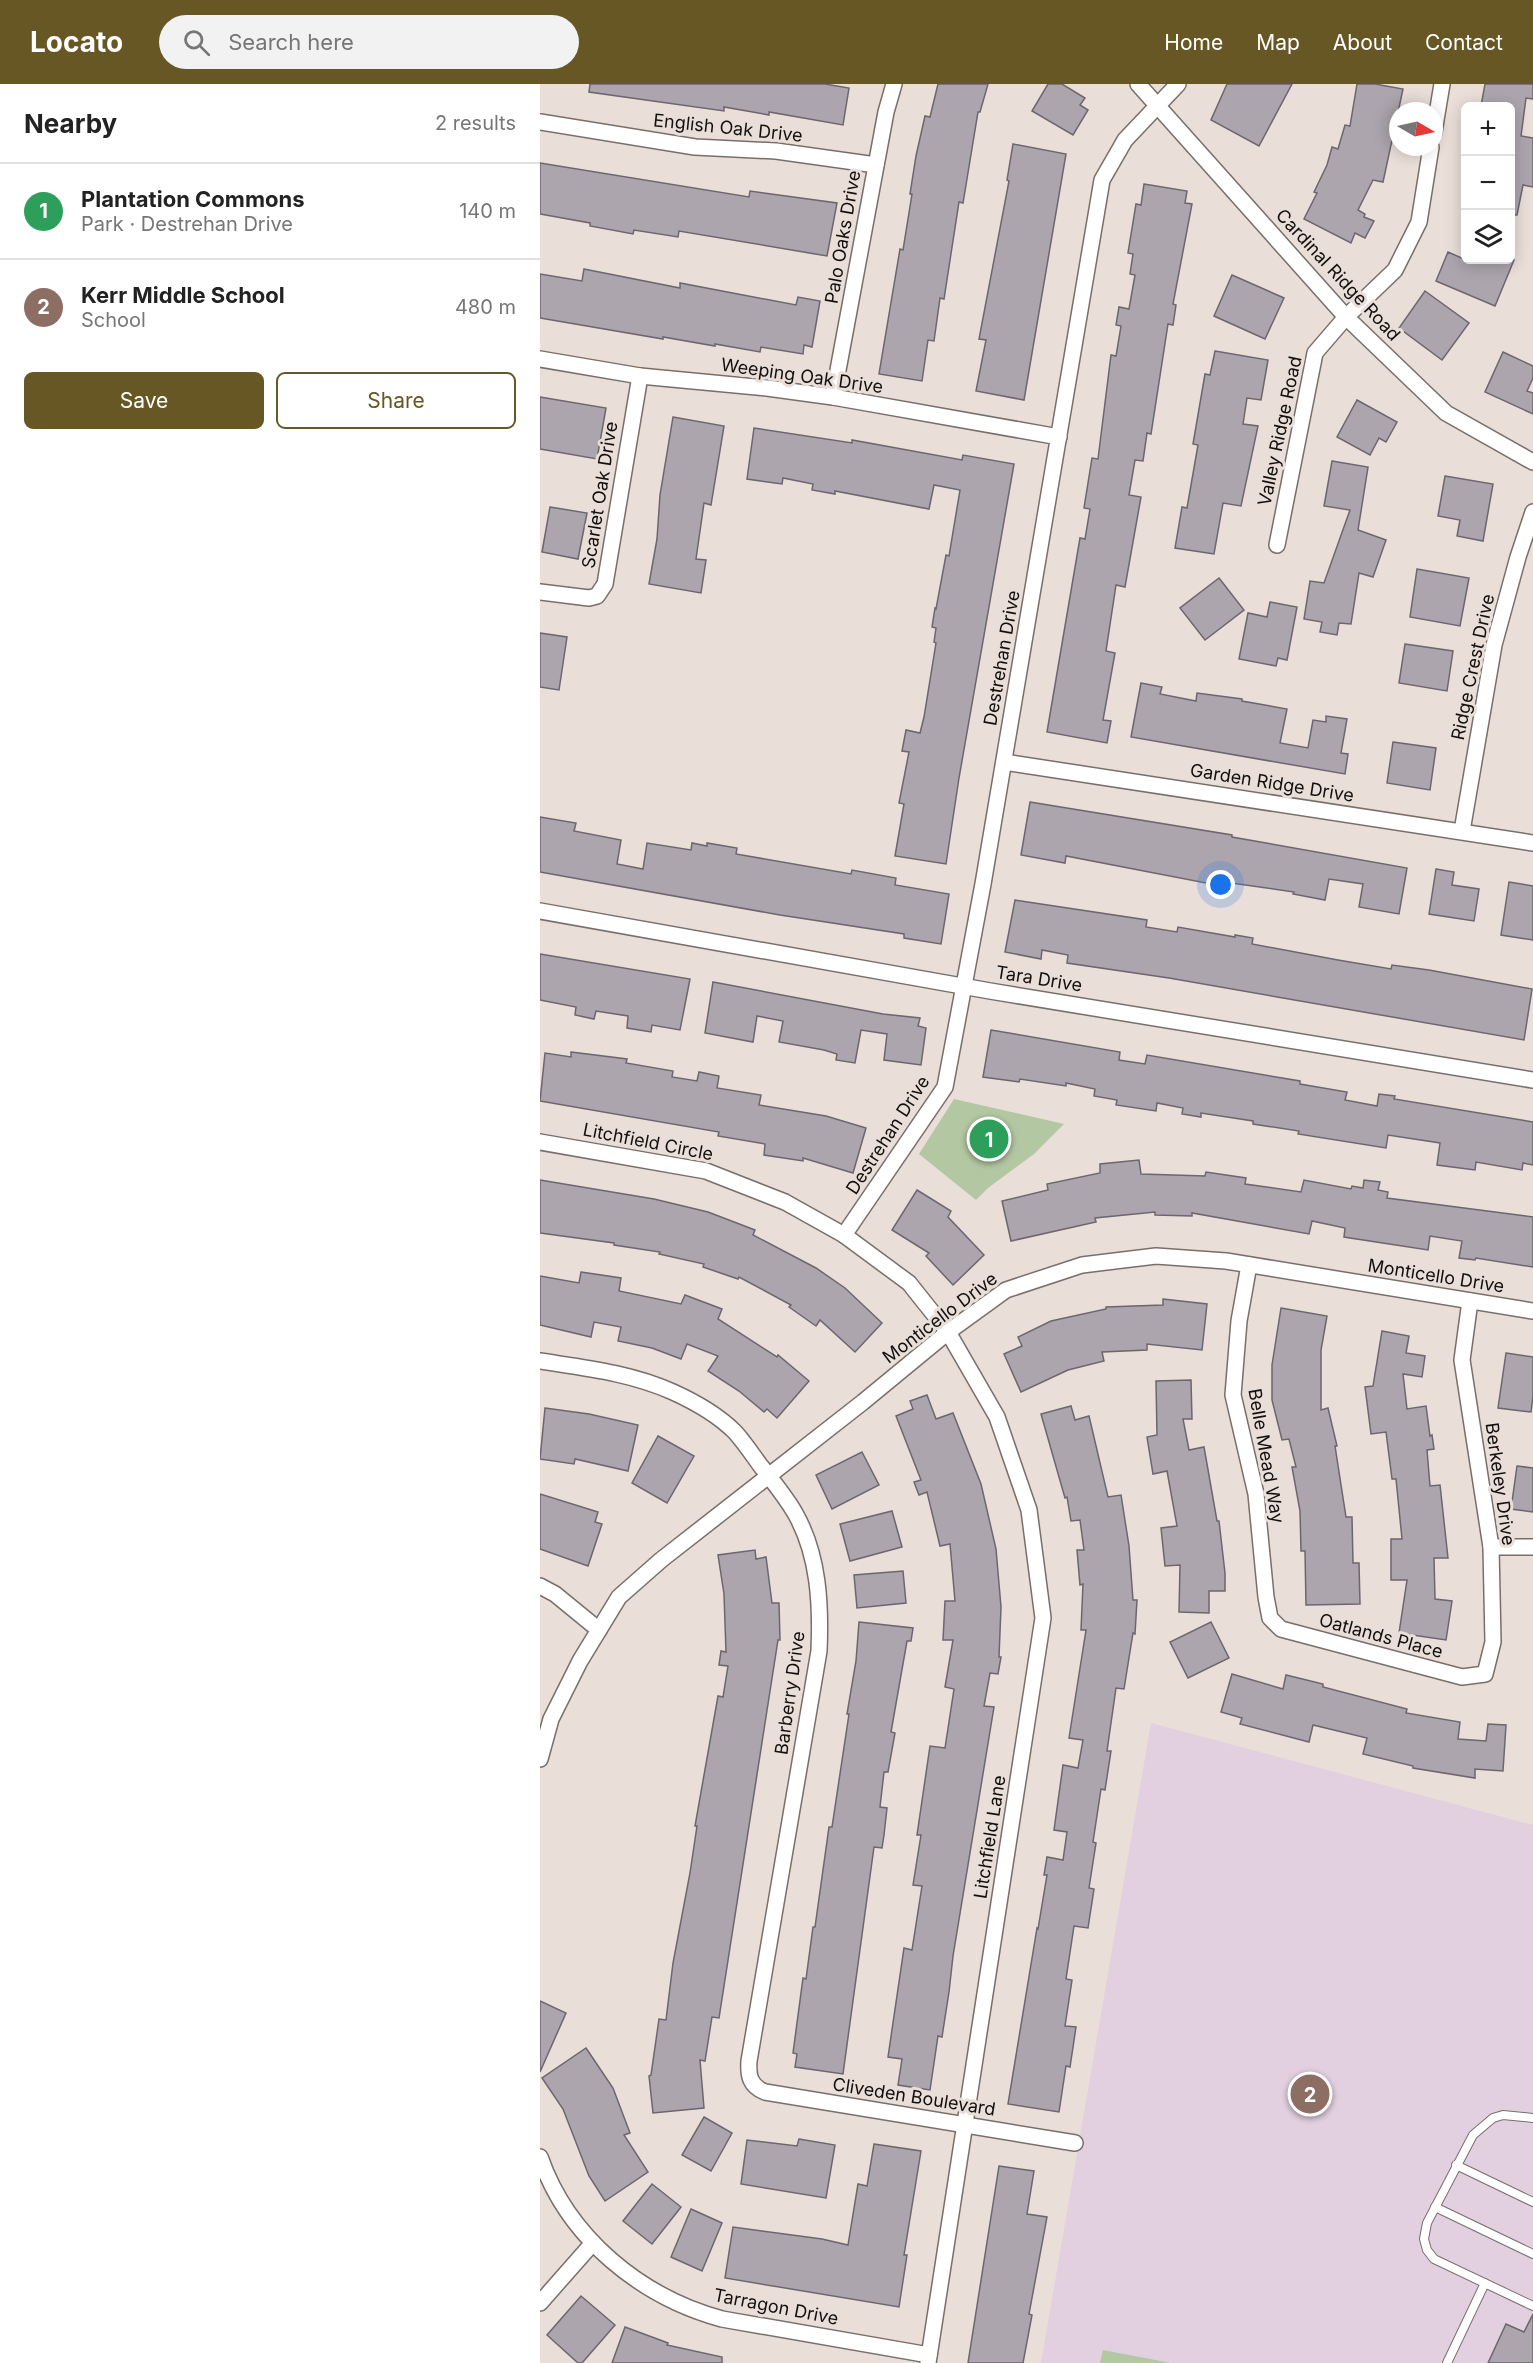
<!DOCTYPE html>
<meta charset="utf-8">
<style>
:root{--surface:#fff;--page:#f2f2f2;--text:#222;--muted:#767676;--line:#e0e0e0;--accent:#665724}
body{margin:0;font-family:Inter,sans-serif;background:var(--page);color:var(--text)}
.controls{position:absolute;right:18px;top:18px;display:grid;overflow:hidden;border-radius:9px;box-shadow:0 3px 15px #0003}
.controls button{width:54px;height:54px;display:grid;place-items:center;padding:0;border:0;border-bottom:2px solid var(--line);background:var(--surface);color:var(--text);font:30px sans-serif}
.compass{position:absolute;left:849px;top:18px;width:54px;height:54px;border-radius:50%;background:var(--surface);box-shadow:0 3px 15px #0003;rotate:99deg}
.you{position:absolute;left:681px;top:801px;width:21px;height:21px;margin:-15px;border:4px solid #fff;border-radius:50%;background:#1a73e8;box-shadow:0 0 0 9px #1a73e833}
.badge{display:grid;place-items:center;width:39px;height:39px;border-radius:50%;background:var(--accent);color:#fff;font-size:20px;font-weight:700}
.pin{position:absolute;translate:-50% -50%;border:3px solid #fff;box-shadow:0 2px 6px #0006}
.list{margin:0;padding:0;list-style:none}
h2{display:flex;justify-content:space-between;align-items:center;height:78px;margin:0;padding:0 24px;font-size:26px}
h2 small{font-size:20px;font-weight:400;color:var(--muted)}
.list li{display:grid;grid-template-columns:39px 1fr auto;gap:18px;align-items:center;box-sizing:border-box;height:96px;padding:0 24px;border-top:2px solid var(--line)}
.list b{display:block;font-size:22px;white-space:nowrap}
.list p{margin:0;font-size:20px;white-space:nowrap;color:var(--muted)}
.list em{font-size:20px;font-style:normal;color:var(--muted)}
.actions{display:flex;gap:12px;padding:18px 24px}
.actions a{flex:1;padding:14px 0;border:2px solid var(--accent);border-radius:9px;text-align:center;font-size:21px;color:var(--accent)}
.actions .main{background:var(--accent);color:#fff}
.icon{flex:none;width:33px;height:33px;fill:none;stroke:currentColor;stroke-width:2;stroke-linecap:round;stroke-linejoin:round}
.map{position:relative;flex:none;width:993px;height:2279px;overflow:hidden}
header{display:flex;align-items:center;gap:36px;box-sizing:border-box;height:84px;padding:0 30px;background:var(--accent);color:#fff}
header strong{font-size:28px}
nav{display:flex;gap:33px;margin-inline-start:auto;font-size:21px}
.search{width:420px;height:54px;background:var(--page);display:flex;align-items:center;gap:15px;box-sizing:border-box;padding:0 21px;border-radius:33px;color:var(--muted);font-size:22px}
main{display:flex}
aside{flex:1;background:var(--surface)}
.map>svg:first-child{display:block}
</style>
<header>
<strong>Locato</strong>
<div class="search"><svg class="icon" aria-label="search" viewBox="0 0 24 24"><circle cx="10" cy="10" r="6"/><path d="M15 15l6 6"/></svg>Search here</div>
<nav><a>Home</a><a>Map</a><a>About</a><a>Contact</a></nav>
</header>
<main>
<aside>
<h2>Nearby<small>2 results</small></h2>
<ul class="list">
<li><span class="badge" style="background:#2e9e5b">1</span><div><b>Plantation Commons</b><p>Park · Destrehan Drive</p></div><em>140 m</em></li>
<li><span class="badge" style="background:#8d6e63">2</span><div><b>Kerr Middle School</b><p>School</p></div><em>480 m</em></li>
</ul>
<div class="actions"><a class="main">Save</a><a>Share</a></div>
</aside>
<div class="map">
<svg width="993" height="2279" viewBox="0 0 993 2279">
<rect width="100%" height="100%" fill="#e9ded8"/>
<polygon fill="#e2d0e0" points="611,1639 993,1741 993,2279 501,2279"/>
<g fill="#b3c7a2">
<polygon points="414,1015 524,1040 494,1070 448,1104 436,1116 379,1070"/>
<polygon points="563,2266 631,2279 560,2279"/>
</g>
<g fill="#aca5ae" stroke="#6c666e" stroke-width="1.5">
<polygon points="50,0 285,0 309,4 303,41 229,28 229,31 184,23 184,27 49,8"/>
<polygon points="398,0 448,0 440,28 438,28 423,119 419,118 404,215 400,214 394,257 388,256 382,297 339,290 360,165 363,166 372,110 370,110 376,72 385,32 390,33"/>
<polygon points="508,0 522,0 545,14 540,21 548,26 533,51 492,27"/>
<polygon points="687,0 752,0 719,62 671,36"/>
<polygon points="817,0 835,0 863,5 843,98 833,96 818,126 825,130 824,133 834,137 825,154 815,149 811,159 764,135 777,109 774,108 787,81 792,63 798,65 805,41 810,42"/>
<polygon points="945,0 993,0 993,15 986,14 981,52 993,54 993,103 983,101 977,131 970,131 970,22 941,22"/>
<polygon points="473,60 526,70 484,316 436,307 446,256 439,255 469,97 467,96"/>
<polygon points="0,79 209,113 210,107 297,119 287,172 139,147 138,153 94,146 93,150 50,142 50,139 0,130"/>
<polygon points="604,100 647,107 645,119 652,120 633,220 636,221 633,241 628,240 611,350 607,349 603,377 595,376 589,411 601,413 585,503 576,501 566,567 575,569 563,636 571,637 567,659 507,648 540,454 545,455 550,425 544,424 552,374 558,375 571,271 576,272 581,242 576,241 579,223 589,225 595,191 590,190 593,170 588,169 596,120 601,121"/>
<polygon points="908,168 926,176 974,176 955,222 896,197"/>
<polygon points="44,185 140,204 140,199 256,221 258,213 280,217 272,263 264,261 263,270 221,263 220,268 175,260 175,262 123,253 123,255 0,234 0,190 42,197"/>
<polygon points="692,191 744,214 725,255 674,232"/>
<polygon points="885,207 929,239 902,276 859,244"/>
<polygon points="675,267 728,276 721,316 707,314 703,340 718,342 701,422 683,419 674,470 635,464 642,423 647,424 658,361 653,360 665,290 670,291"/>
<polygon points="963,268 993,282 993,294 987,307 993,309 993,330 945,308"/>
<polygon points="0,313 66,324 57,375 0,365"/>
<polygon points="817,316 857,338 846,358 839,354 830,371 797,353"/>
<polygon points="133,333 184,342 171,421 164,419 156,475 166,476 161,509 109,500 117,455 120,411"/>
<polygon points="214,344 312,359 312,356 422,376 423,371 474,380 419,694 406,780 355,772 364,720 359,719 369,668 362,667 366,646 380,649 384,633 396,559 394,558 396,544 392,543 395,524 396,525 406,471 409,472 420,406 394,401 389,425 295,407 295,410 272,406 273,400 243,394 242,400 207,395"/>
<polygon points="792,377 828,383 818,446 846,456 833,493 819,489 811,540 799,539 797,551 780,548 782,538 764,535 770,497 784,499 810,426 784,422"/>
<polygon points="905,392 953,400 943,457 917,452 920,436 898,432"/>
<polygon points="10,423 47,429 38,475 2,468"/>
<polygon points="877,485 929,494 920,542 870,533"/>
<polygon points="679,494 704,526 665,556 640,524"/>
<polygon points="730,518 757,523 747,576 738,574 736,582 699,575 708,529 727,533"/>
<polygon points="0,549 27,553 19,606 0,603"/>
<polygon points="865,560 913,567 907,607 859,599"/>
<polygon points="601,599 622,603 620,610 656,617 657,609 702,615 702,617 747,625 740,659 768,664 773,636 786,638 786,632 807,635 801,669 808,670 805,690 591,653"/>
<polygon points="853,658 896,664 890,706 847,699"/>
<polygon points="490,718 692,751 692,753 867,784 859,830 819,823 823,800 789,795 785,816 753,810 754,808 677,797 676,801 526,772 525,779 481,771"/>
<polygon points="0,733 36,739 34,747 81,756 77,780 103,785 107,759 151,766 152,759 167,762 167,759 197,764 196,770 311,790 312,786 356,794 355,801 409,810 401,860 364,854 364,850 240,831 0,788"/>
<polygon points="896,785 914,788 912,801 939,805 934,837 889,830"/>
<polygon points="969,798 993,802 993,856 961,851"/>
<polygon points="475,816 607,836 606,843 637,848 638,843 695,853 695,851 713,854 712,860 798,876 851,885 852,881 889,886 992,905 984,956 629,894 527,879 528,871 502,866 501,875 465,868"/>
<polygon points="0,870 150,895 140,946 112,941 111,948 87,944 88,932 56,927 54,935 35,931 36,923 0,916"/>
<polygon points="173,898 343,930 380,934 378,942 386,944 381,981 344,976 347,950 321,946 315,979 296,976 297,970 284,966 239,958 243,937 217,932 213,958 165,949"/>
<polygon points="451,946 580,968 579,976 605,980 607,971 760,997 760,1000 807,1008 805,1016 837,1022 839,1010 855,1012 854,1015 993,1038 993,1081 983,1079 982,1086 936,1078 935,1086 897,1081 900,1059 848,1051 846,1064 758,1050 759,1047 713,1040 713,1037 661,1029 661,1033 642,1030 643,1024 617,1019 616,1027 576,1021 577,1016 554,1012 555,1005 526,999 526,1002 480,995 479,998 443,993"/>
<polygon points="31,968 87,975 86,979 133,987 132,993 157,997 159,988 179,992 177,1004 221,1011 219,1021 286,1032 326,1044 313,1089 263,1074 263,1077 224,1071 225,1060 178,1052 179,1048 0,1017 5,969 31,973"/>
<polygon points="599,1076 601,1090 665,1092 666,1088 706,1094 705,1100 761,1108 764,1096 811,1105 812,1102 823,1104 824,1096 840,1098 838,1106 848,1108 847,1114 993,1133 993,1183 936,1174 935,1176 919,1174 922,1157 890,1152 888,1166 804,1153 805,1144 772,1137 769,1150 652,1129 652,1132 615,1131 615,1128 555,1134 556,1138 471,1157 462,1117 508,1106 507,1100 560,1089 560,1080"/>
<polygon points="0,1096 114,1115 168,1128 215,1146 213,1151 276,1184 305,1204 342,1239 315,1268 280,1236 276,1242 249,1223 251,1221 199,1193 198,1195 163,1183 164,1180 119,1170 120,1168 74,1161 74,1159 0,1149"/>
<polygon points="377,1106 411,1127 408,1133 444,1171 413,1201 386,1172 389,1169 352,1146"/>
<polygon points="41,1188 81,1194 79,1207 141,1220 145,1211 182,1225 178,1235 237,1273 238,1271 269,1297 237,1334 227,1325 224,1328 199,1307 168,1287 178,1272 147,1260 141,1275 112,1264 78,1257 81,1243 54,1238 51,1253 0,1241 0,1192 39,1199"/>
<polygon points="623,1215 667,1220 662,1266 607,1260 607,1266 562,1268 564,1277 528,1286 481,1308 464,1270 482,1262 478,1253 511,1237 566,1225 566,1223 623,1221"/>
<polygon points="741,1224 787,1232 781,1266 781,1326 788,1324 797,1362 795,1362 806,1433 812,1433 813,1479 819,1479 820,1520 766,1521 765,1467 761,1467 760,1427 752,1383 756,1383 749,1355 742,1356 732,1316 732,1281"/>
<polygon points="842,1247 869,1252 866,1269 885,1272 882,1293 863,1290 867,1325 886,1322 890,1352 892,1351 894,1365 887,1366 890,1402 900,1401 908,1474 894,1474 895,1515 912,1517 906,1556 859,1549 867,1496 851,1496 851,1455 862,1455 856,1395 852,1395 846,1348 831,1350 825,1303 833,1302"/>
<polygon points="966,1269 993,1273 993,1312 991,1328 958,1324"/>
<polygon points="651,1296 652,1335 643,1335 649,1366 664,1363 677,1437 679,1437 685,1489 685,1507 669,1507 669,1529 639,1528 640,1481 625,1482 621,1444 637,1442 627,1387 613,1390 607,1353 617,1351 616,1297"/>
<polygon points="387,1311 396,1335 413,1329 441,1400 456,1465 461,1523 459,1573 461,1573 458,1590 450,1589 444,1622 454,1623 413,1872 409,1908 402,1953 398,1952 390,2006 358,2001 362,1975 348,1973 364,1864 372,1866 382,1802 373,1801 381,1751 377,1751 390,1662 405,1664 414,1605 405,1603 413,1556 403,1556 405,1517 415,1517 410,1460 400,1462 387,1408 379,1411 374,1398 381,1396 356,1332 373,1325 370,1317"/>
<polygon points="531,1322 535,1336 549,1332 568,1413 581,1411 589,1462 593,1516 597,1516 595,1550 593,1549 584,1605 576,1604 567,1667 571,1667 565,1706 561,1705 553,1758 556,1759 549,1804 554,1805 548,1844 534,1842 526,1895 532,1896 525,1942 536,1943 530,1983 526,1982 519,2028 468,2020 497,1844 498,1845 507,1791 504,1791 507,1773 523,1776 527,1748 514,1746 523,1681 538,1684 543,1656 529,1654 546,1546 541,1546 543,1500 540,1501 537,1466 544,1466 540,1436 531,1437 527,1413 525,1414 501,1330"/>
<polygon points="5,1324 49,1330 98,1341 88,1387 35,1375 34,1380 0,1375"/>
<polygon points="118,1352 154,1372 127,1419 92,1399"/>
<polygon points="322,1368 339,1401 292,1425 276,1391"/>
<polygon points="977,1382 993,1384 993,1428 971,1425"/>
<polygon points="0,1410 58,1428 55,1438 62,1440 48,1482 0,1465"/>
<polygon points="352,1427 362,1463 310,1477 300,1440"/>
<polygon points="215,1466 216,1475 226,1473 232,1519 239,1519 240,1556 238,1556 179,1934 172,1933 165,1977 160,1976 164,2024 113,2029 109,1992 111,1991 119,1935 126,1936 133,1879 150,1789 157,1742 155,1742 178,1612 183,1613 188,1582 179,1581 181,1567 186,1568 184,1510 178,1471"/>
<polygon points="363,1487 366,1519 317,1524 314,1491"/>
<polygon points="319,1538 373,1544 371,1557 367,1557 351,1648 355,1649 348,1688 344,1688 340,1723 347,1724 344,1751 342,1764 334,1763 303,1990 255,1983 257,1970 253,1969 263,1894 266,1895 273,1843 275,1843 289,1743 292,1743 309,1630 307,1630 316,1577"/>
<polygon points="671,1538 689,1574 648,1594 630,1558"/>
<polygon points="692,1590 743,1605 746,1591 783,1600 783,1603 867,1625 866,1629 920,1638 918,1655 946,1657 948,1640 966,1641 963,1687 935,1685 935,1694 873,1684 873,1682 823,1670 827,1654 773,1641 769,1658 700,1640 702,1634 681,1628"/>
<polygon points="0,1917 26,1929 0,1988"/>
<polygon points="46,1964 73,2004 90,2049 84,2051 108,2088 65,2117 49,2092 23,2025 2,1994"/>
<polygon points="164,2033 192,2049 171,2087 142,2071"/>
<polygon points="259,2055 295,2061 286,2114 201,2100 207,2056 257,2062"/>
<polygon points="334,2060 381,2067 364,2171 367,2171 359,2223 185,2194 193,2143 282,2155 308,2161 318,2100 327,2102"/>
<polygon points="459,2082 494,2087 487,2130 507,2133 489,2230 492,2231 483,2279 428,2279"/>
<polygon points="112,2100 141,2123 112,2160 83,2137"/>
<polygon points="151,2125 182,2139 162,2187 131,2173"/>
<polygon points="41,2212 75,2241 42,2279 38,2279 7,2251"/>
<polygon points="993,2230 993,2279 948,2279 966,2240 984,2248"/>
<polygon points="85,2243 128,2259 127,2261 182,2273 182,2279 72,2279"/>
</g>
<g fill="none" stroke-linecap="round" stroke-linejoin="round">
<defs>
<g id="service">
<polyline points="993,2034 963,2031 953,2034 933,2051 887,2139 884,2155 887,2166 894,2175 993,2222"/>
<polyline points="916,2081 993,2118"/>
<polyline points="895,2123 993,2170"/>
<polyline points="907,2279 945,2199"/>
</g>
<g id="minor">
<polyline points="598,0 806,233 906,329 993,378"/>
<polyline points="0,38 155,63 236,67 336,81"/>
<polyline points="894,48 902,0"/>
<polyline points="0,275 100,292 227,304 293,313 519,353"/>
<polyline points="293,313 346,28 354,0"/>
<polyline points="737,461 775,269 806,233 855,186 879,138 891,63"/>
<polyline points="0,508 49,514 57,512 65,500 100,292"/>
<polyline points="464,678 993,759"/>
<polyline points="922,747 954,561 978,473 993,428"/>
<polyline points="0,827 450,907 993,996"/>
<polyline points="0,1058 166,1087 245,1118 304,1151 369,1199 408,1248 457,1333 489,1426 503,1534 388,2279"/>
<polyline points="304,1151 405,1003 443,800 562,96 585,56 638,0"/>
<polyline points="709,1181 699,1237 693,1311 716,1410 726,1513 730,1534 741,1545 922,1593 945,1590 953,1558 951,1463 922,1276 930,1217"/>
<path d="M0 1277C45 1284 91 1289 133 1308 155 1318 178 1331 195 1348 204 1358 212 1370 220 1381 232 1396 245 1412 255 1429 279 1471 281 1521 279 1567L209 1977C208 1992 210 2002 225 2008L535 2059"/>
<polyline points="951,1463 993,1463"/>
<polyline points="0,1502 15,1510 59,1546"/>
<polyline points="0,1675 11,1635 40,1577 79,1513 121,1476 323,1318 408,1248 466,1206 542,1181 616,1172 686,1177 993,1227"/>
<path d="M0 2073C28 2154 101 2213 182 2235L389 2271"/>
<polyline points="0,2219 52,2160"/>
</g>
</defs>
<use href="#service" stroke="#786f6a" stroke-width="10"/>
<use href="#minor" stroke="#786f6a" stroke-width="18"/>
<use href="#service" stroke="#fff" stroke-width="8"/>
<use href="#minor" stroke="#fff" stroke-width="15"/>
</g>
<g text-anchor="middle" stroke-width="6" stroke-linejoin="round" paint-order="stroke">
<g font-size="18" fill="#120f0d" stroke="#e9ded8">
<text transform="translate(188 44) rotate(6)" y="6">English Oak Drive</text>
<text transform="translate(303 153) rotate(-80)" y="6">Palo Oaks Drive</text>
<text transform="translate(798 191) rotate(47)" y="6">Cardinal Ridge Road</text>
<text transform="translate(262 292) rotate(8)" y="6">Weeping Oak Drive</text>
<text transform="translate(740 347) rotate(-78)" y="6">Valley Ridge Road</text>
<text transform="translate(60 411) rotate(-81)" y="6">Scarlet Oak Drive</text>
<text transform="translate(462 574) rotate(-80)" y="6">Destrehan Drive</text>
<text transform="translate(933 583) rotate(-78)" y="6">Ridge Crest Drive</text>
<text transform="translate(732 699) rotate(9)" y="6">Garden Ridge Drive</text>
<text transform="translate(499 895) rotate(9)" y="6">Tara Drive</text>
<text transform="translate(348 1051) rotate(-57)" y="6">Destrehan Drive</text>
<text transform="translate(108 1058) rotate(11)" y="6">Litchfield Circle</text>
<text transform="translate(896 1192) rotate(9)" y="6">Monticello Drive</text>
<text transform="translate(400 1234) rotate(-37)" y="6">Monticello Drive</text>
<text transform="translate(726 1372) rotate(80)" y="6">Belle Mead Way</text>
<text transform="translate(960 1400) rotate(82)" y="6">Berkeley Drive</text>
<text transform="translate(841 1552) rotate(15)" y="6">Oatlands Place</text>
<text transform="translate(250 1609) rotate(-82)" y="6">Barberry Drive</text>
<text transform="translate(450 1753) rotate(-81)" y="6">Litchfield Lane</text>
<text transform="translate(374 2013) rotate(9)" y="6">Cliveden Boulevard</text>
<text transform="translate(236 2223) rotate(11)" y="6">Tarragon Drive</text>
</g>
</g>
</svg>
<div class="controls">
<button>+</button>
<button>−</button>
<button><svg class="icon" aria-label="layers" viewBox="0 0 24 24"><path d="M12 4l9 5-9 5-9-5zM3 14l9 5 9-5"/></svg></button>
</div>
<svg class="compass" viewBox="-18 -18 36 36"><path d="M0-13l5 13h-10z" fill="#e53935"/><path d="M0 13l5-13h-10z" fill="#767676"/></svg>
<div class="you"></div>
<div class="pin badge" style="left:449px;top:1055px;background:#2e9e5b">1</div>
<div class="pin badge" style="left:770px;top:2010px;background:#8d6e63">2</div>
</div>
</main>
